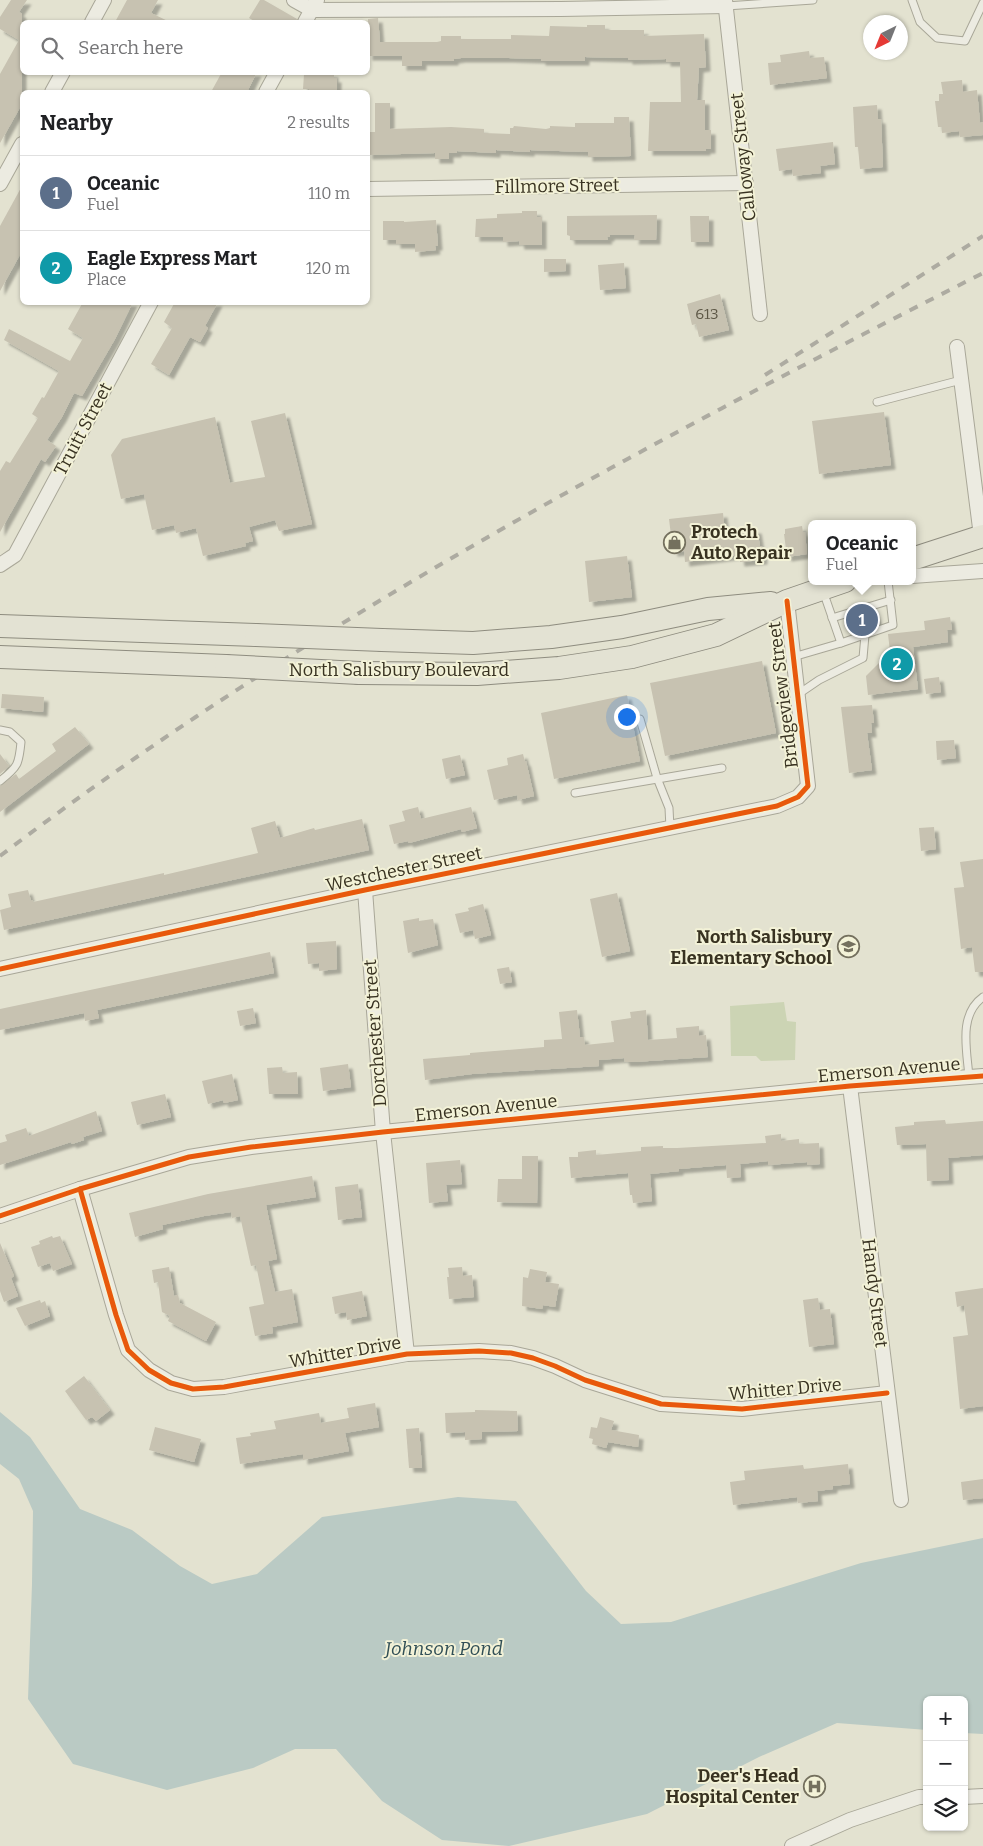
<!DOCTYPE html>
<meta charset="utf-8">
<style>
:root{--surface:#fff;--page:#f6f6f6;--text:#202124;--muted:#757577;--line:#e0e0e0;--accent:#7c3aed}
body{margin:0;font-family:Bitter,serif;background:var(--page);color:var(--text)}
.controls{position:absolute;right:15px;bottom:15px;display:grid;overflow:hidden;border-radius:8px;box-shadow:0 1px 4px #0004}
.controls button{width:45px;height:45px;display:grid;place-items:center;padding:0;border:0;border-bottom:1px solid var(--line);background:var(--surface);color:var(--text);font:25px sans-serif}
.compass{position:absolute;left:863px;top:15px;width:45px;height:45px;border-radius:50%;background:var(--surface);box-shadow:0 1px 4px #0004;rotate:223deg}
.you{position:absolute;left:626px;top:716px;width:18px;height:18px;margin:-12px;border:4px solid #fff;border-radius:50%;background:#1a73e8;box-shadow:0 0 0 8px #1a73e833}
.badge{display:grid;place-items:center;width:32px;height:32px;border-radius:50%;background:var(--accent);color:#fff;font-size:16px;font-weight:700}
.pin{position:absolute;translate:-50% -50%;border:2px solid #fff;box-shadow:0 1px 5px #0006}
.popup{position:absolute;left:808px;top:520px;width:108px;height:65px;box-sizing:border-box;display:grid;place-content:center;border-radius:8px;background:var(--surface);filter:drop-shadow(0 1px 4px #0005);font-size:16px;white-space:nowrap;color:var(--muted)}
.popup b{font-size:19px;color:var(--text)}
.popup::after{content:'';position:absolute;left:50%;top:100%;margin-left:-10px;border:10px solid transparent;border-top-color:var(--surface)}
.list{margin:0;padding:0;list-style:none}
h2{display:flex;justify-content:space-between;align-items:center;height:65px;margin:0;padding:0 20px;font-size:21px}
h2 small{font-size:16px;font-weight:400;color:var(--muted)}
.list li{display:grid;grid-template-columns:32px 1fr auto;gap:15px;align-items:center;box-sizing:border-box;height:75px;padding:0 20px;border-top:1px solid var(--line)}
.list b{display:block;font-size:19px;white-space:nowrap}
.list p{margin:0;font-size:16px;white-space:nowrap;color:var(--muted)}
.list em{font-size:16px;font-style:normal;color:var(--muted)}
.icon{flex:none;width:28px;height:28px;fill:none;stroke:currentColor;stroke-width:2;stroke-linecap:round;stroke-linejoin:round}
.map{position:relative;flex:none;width:983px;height:1846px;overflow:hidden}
.search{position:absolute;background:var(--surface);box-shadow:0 1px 4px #0004;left:20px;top:20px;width:350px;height:55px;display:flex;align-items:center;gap:12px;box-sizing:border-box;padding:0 18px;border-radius:8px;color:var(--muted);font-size:19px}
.panel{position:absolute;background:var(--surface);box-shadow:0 1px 4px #0004;left:20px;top:90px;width:350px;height:215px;border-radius:8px}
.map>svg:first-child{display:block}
</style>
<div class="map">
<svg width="983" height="1846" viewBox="0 0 983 1846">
<defs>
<filter id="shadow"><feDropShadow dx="4.5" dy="4.5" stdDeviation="1" flood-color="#0004"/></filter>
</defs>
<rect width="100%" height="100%" fill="#e3e2d0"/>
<polygon fill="#ccd4b4" points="784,1002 787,1021 796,1022 795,1060 761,1061 756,1056 731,1056 730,1006"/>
<polygon fill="#bacac4" points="0,1412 30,1437 80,1509 132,1530 180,1566 212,1584 257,1574 322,1517 458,1497 516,1501 586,1591 621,1624 671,1622 861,1563 983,1538 983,1734 964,1733 964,1700 927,1700 927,1730 837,1723 759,1757 647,1814 509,1846 442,1840 382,1801 336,1749 295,1749 253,1768 167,1790 73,1764 28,1699 32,1584 33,1511 19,1479 0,1464"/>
<g fill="#c7c2b1" filter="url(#shadow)">
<polygon points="11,0 27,0 19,12 22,14 22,104 0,143 0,74 19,40 0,29 0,17"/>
<polygon points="127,0 158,0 151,13 170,22 115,22"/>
<polygon points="260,0 264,0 297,19 296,22 256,22 249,18"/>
<polygon points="378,18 380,42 437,42 441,41 441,36 461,36 461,39 511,39 511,35 549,36 550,26 587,27 587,25 605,25 605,30 644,30 644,36 704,34 706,67 699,68 697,100 705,100 705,130 711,130 711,149 706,149 706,151 648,151 650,102 681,102 680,62 666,62 666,59 628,60 628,58 585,57 585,61 541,61 541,59 509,58 461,58 454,59 454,61 422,61 422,66 402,66 402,56 368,56 368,19"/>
<polygon points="809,51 810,58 824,57 827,78 770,85 768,63 781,62 780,55"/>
<polygon points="222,72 257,72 247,92 211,92"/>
<polygon points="309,72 334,73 334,78 337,78 337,92 309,91 309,89 303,89 304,74 309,74"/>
<polygon points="962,80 963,92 977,90 980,123 983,122 983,135 960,137 959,131 942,133 942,127 938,127 935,101 939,101 939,94 943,94 941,82"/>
<polygon points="375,103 390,103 390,129 451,127 484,129 484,133 510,134 510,128 513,128 514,126 546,129 550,128 550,126 575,127 575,123 614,123 614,117 629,117 631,156 588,157 588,152 530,150 530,152 496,150 496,153 457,151 457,153 449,153 449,159 435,159 435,153 368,155 368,132 375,132"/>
<polygon points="877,105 878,119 881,119 883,167 860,169 858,147 855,147 853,107"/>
<polygon points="833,142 835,164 820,166 821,173 793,176 792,169 779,171 776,149"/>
<polygon points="22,186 22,251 0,291 0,226"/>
<polygon points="522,211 537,211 537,217 542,217 542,245 520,245 519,241 503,242 503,237 475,237 476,219 497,218 497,214 522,213"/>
<polygon points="657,215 656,240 634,240 635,235 610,235 610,237 607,237 608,240 570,240 570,236 567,235 567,216"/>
<polygon points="690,216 709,216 709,242 691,242"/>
<polygon points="436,220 438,246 435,246 436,250 415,252 415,244 396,244 396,240 383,240 383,221 404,221 404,222"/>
<polygon points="544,259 566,259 566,271 544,272"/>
<polygon points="624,263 626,288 600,290 598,265"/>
<polygon points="720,294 729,330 699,337 696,324 692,325 687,304"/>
<polygon points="83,302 133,302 115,339 82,396 74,393 62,417 47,440 56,446 45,462 41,459 0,532 0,471 6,461 10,463 38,418 32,414 42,397 44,398 59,371 4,340 9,329 70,361 83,338 68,329"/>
<polygon points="175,302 218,302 205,326 208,328 200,342 190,337 169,375 151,364 172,328 164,322"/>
<polygon points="884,412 891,465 819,474 812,421"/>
<polygon points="285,413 312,524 279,531 275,520 249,527 253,541 245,543 246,546 203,556 196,528 176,533 174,525 152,530 144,494 121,499 111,455 122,439 215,417 230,483 265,477 251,421"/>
<polygon points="723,513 725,532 757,529 760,546 762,546 763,560 740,562 739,555 685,562 684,551 673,552 669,519"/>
<polygon points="802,526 803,532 805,532 807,554 787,557 784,534 785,534 785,529"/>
<polygon points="627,556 632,597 589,602 585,561"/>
<polygon points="874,611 878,623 851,633 846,619"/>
<polygon points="950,617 952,630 947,630 948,642 913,647 918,689 868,695 866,676 890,652 888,634 925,630 924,621"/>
<polygon points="762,661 776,733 665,756 650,683"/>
<polygon points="939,677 941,692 926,694 924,679"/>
<polygon points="2,694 44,697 43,712 1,708"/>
<polygon points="627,695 640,761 554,779 541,713"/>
<polygon points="872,705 874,723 871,723 872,733 867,733 872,770 849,773 841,707"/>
<polygon points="75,727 89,744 0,812 0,786 16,774 19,779 56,751 52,744"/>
<polygon points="954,740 956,758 937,760 936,741"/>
<polygon points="0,754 9,766 0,774"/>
<polygon points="523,754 525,762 526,761 534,796 518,800 517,795 494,800 487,770 508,765 507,758"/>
<polygon points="460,755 465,775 446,779 442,759"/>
<polygon points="418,807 421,819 471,807 477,828 462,832 461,829 409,843 408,841 394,844 389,825 405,821 402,811"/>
<polygon points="362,819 369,850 4,930 0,910 11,907 8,894 28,890 31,901 33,900 33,902 164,873 164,875 258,853 251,828 275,821 280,838 314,828 315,830"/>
<polygon points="934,827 936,849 921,851 919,828"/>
<polygon points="983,859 983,972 975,972 972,947 961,949 954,888 964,887 960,862"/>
<polygon points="617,893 630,951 602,957 590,899"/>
<polygon points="483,904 491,935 475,939 473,930 460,933 455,914 469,911 468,908"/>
<polygon points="419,918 419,921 433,919 438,945 408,953 403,921"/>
<polygon points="336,941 337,969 319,971 319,963 308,964 306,943"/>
<polygon points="270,952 274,973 97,1010 99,1018 85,1021 84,1013 0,1030 0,1009"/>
<polygon points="509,967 512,982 500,984 497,969"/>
<polygon points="253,1008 256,1023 240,1026 237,1011"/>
<polygon points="577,1010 580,1037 584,1037 585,1045 614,1042 611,1021 631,1018 630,1012 646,1010 648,1040 677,1038 676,1028 699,1026 699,1036 706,1035 708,1057 634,1062 625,1062 624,1058 599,1060 599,1066 472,1074 425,1080 423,1059 470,1055 470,1053 544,1047 544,1040 562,1039 559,1012"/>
<polygon points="348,1064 351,1087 323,1091 320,1068"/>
<polygon points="282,1067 283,1073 297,1072 298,1094 269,1094 267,1068"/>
<polygon points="232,1074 238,1100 224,1103 223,1100 208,1104 202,1081"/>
<polygon points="165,1094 171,1117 137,1125 131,1102"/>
<polygon points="96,1111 102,1131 83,1137 84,1140 72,1144 71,1142 0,1165 0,1143 7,1141 5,1135 26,1128 29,1136"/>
<polygon points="945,1120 946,1124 983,1121 983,1155 948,1158 949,1180 927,1181 926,1144 897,1145 895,1127 914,1125 914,1122"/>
<polygon points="781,1134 781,1141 799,1139 799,1144 819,1143 820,1164 807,1165 807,1162 768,1165 768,1161 740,1164 741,1177 727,1178 726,1165 679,1169 679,1171 650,1174 652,1201 633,1203 632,1195 630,1195 628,1173 571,1178 569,1157 578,1157 578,1152 596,1150 596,1155 641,1151 641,1147 663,1146 663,1148 677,1148 766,1143 765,1136"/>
<polygon points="522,1156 538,1156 537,1203 497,1202 498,1179 522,1179"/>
<polygon points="460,1160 462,1184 446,1185 448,1201 429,1203 426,1163"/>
<polygon points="312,1176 316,1197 266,1205 277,1259 268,1261 275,1292 292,1289 298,1322 272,1327 273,1333 255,1336 249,1307 264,1304 256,1265 251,1266 240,1216 232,1218 231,1212 204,1216 162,1225 163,1229 135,1237 129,1213 208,1194"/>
<polygon points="358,1184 362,1217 338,1220 335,1187"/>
<polygon points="52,1236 53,1238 60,1236 72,1264 53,1271 50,1263 38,1267 31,1247 40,1244 39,1241"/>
<polygon points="0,1243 14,1276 11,1278 18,1296 4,1302 0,1291"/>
<polygon points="169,1267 174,1296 178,1295 180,1303 216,1322 206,1341 168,1321 170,1316 162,1312 158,1282 154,1283 152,1270"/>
<polygon points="462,1267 463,1276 472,1275 474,1297 449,1299 447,1277 449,1277 448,1268"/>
<polygon points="530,1269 547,1272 545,1282 559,1284 555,1307 543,1305 542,1309 522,1306 523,1277 528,1278"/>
<polygon points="983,1288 983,1406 960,1409 953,1337 968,1335 964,1305 957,1307 955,1292"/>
<polygon points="362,1291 367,1316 347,1320 346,1312 335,1314 332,1297"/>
<polygon points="818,1298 820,1310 830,1309 834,1344 809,1347 803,1300"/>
<polygon points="40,1300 41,1303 45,1301 50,1316 25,1326 16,1308"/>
<polygon points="84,1376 110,1410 96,1421 92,1417 86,1420 65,1391"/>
<polygon points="375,1403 379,1427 345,1433 349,1451 303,1460 303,1454 240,1464 236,1438 251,1436 250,1433 276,1429 274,1421 319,1413 321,1423 349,1418 347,1408"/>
<polygon points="475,1410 517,1411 518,1431 482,1432 482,1439 465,1440 465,1432 446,1433 445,1413 475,1412"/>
<polygon points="600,1417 614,1421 611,1430 639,1435 638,1447 608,1442 606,1448 592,1444 593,1439 589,1438 591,1427 597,1428"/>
<polygon points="155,1427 201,1439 194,1462 149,1450"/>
<polygon points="419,1428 422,1468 409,1468 406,1429"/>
<polygon points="848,1464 850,1484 833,1486 833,1489 817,1491 818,1501 798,1503 797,1497 733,1505 730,1482 745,1480 744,1471 803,1465 804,1469"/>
<polygon points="983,1479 983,1498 963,1500 961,1482"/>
</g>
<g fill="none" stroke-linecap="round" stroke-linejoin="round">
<defs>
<g id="lane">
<polyline points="912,0 920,22 937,38 965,41 983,3"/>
<polyline points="726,6 813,0"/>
<polyline points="877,402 961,380"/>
<polyline points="823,591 841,643 893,625 888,581"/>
<polyline points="832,618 891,600"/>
<polyline points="793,657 841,643"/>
<polyline points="797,695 819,680 863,658 865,635"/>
<polyline points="640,719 657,778 669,808 670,828"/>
<path d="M0 730 10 732 21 742C19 764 18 767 0 781"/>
<polyline points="575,793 722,768"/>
<path d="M969 1077C967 1050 958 1015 983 997"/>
</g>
<g id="street">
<polyline points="294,0 312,10 561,9 726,6"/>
<polyline points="725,0 760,314"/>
<polyline points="92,22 104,0"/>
<polyline points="305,22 317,0"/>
<polyline points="52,92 63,72"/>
<polyline points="266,92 277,72"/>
<polyline points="0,184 22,144"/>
<polyline points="368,189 746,183"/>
<polyline points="957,347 981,536"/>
<polyline points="0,565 15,555 151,302"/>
<polyline points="912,576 983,571"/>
<polyline points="365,890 383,1132 407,1354"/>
<polyline points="0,969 365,890 777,806 798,797 808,786 787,601"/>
<polyline points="850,1086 901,1500"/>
<polyline points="80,1189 116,1315 128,1350 149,1370 171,1383 193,1389 224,1387 407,1354 479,1351 511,1353 533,1358 555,1366 585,1380 661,1404 742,1409 887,1393"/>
<polyline points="0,1216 80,1189 189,1157 251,1147 383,1132 850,1086 983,1076"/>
<polyline points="964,1797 983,1796"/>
<polyline points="792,1846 850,1820 919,1797 927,1797"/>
</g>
<g id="primary">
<polyline points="912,559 983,536"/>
<polyline points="0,626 256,635"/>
<polyline points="382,640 473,643 551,637 622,627 708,609 771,603"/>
<polyline points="0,657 226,666"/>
<polyline points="359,673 477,674 559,668 632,657 716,635 787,601 845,581"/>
</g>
</defs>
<use href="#lane" stroke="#a9a798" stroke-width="9"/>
<use href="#street" stroke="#a9a798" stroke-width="16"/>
<use href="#primary" stroke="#8e8c7f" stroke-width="24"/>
<use href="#lane" stroke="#ecebe1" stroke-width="7"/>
<use href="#street" stroke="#ecebe1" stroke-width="14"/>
<use href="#primary" stroke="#e3e2d3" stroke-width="22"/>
<g stroke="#adaba1" stroke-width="4" stroke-dasharray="9 9" stroke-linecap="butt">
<polyline points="765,375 983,236"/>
<path d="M0 856C304 625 643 446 983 273"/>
</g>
<defs>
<g id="primary-bridge">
<polyline points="256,635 382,640"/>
<polyline points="226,666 359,673"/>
</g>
</defs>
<use href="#primary-bridge" stroke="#8e8c7f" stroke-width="24" stroke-linecap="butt"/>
<use href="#primary-bridge" stroke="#e3e2d3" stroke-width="22"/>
<defs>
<g id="cycleway">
<polyline points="0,969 365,890 777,806 798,797 808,786 787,601"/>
<polyline points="80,1189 116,1315 128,1350 149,1370 171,1383 193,1389 224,1387 407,1354 479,1351 511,1353 533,1358 555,1366 585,1380 661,1404 742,1409 887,1393"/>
<polyline points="0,1216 80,1189 189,1157 251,1147 383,1132 850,1086 983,1076"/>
</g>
</defs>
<use href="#cycleway" stroke="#f3f2d7" stroke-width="8"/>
<use href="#cycleway" stroke="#e8590c" stroke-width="5"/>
</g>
<defs>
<symbol id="shop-ring" viewBox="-11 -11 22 22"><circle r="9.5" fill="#f3f2d7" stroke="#74705e" stroke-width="1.5"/><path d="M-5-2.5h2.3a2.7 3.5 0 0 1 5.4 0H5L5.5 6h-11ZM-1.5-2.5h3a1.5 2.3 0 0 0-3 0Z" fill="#74705e"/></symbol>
<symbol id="school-ring" viewBox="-11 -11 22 22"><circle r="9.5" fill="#f3f2d7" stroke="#74705e" stroke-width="1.5"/><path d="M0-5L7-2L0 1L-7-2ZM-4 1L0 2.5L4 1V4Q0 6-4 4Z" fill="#74705e"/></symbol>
<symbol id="hospital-ring" viewBox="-11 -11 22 22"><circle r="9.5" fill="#f3f2d7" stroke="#74705e" stroke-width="1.5"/><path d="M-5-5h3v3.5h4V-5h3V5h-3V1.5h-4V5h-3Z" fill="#74705e"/></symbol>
</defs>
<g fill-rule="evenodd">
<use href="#shop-ring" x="662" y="530" width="25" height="25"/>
<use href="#school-ring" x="836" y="934" width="25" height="25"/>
<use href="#hospital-ring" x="802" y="1774" width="25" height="25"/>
</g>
<g text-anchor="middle" stroke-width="4" stroke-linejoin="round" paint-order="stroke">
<g font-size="15" fill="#5c5645">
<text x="707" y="319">613</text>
</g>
<g font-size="18" fill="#383221" stroke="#f3f2d7">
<text transform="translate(743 157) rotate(-96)" y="6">Calloway Street</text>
<text transform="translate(557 186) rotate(-1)" y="6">Fillmore Street</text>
<text transform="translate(83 429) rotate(-62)" y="6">Truitt Street</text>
<text x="399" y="676">North Salisbury Boulevard</text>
<text transform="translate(783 695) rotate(-97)" y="6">Bridgeview Street</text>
<text transform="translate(404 869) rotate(-12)" y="6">Westchester Street</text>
<text transform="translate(375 1033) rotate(-94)" y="6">Dorchester Street</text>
<text transform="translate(889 1070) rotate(-5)" y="6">Emerson Avenue</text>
<text transform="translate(486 1108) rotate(-6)" y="6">Emerson Avenue</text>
<text transform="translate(875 1293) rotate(83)" y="6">Handy Street</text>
<text transform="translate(345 1352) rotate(-10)" y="6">Whitter Drive</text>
<text transform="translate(785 1389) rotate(-5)" y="6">Whitter Drive</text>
</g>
<g font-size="18" font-weight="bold" fill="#383221" stroke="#f3f2d7" text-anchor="end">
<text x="691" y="538" text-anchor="start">Protech<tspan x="691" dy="21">Auto Repair</tspan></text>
<text x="832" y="943">North Salisbury<tspan x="832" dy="21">Elementary School</tspan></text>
<text x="799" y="1782">Deer's Head<tspan x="799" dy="21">Hospital Center</tspan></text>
</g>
<g font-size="19" font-style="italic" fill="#314f56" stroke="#f3f2d7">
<text x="444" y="1655">Johnson Pond</text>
</g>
</g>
</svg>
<div class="controls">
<button>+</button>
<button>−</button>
<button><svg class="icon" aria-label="layers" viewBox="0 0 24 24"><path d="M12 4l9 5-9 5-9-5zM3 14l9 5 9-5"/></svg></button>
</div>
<svg class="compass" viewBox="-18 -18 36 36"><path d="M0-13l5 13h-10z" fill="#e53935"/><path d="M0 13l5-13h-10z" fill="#757577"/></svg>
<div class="you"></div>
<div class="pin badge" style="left:862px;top:620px;background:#5c6f8a">1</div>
<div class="popup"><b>Oceanic</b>Fuel</div>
<div class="pin badge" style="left:897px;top:664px;background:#0f9aa8">2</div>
<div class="search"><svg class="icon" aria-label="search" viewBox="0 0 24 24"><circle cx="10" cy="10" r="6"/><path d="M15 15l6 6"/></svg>Search here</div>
<section class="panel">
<h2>Nearby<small>2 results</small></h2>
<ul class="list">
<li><span class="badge" style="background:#5c6f8a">1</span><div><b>Oceanic</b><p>Fuel</p></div><em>110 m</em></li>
<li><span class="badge" style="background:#0f9aa8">2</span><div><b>Eagle Express Mart</b><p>Place</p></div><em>120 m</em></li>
</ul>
</section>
</div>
